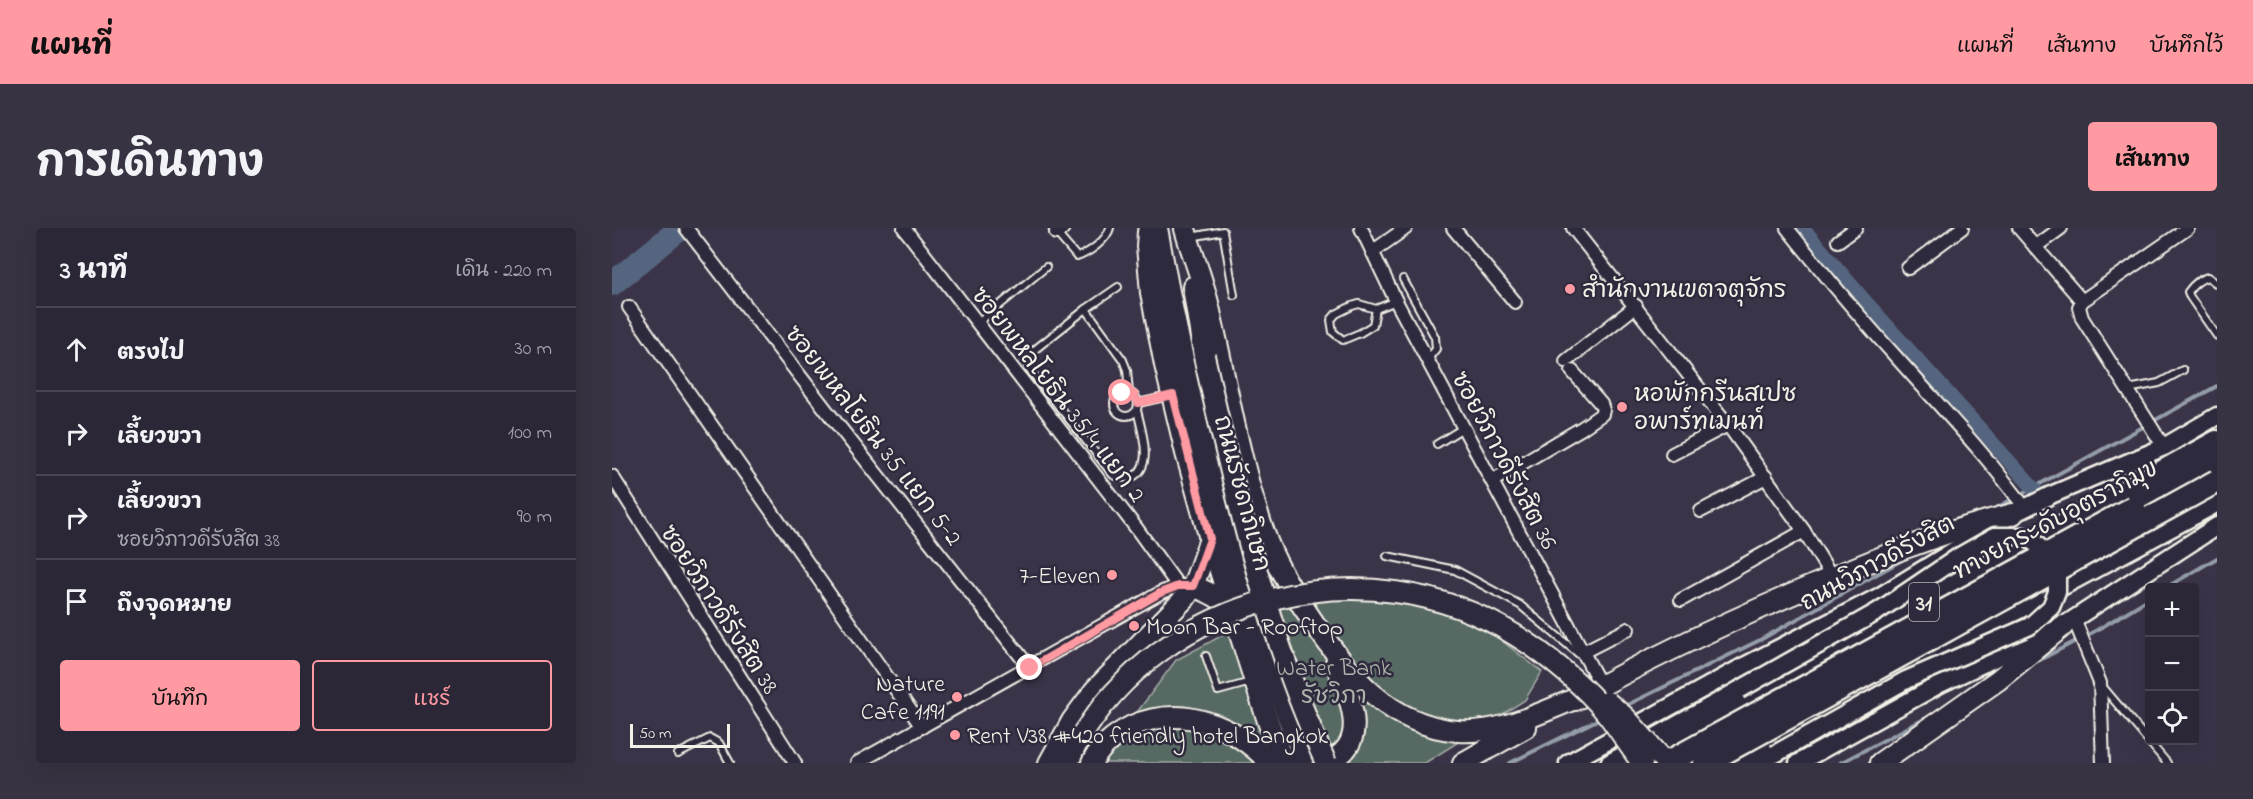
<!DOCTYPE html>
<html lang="th">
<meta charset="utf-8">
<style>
:root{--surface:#2c2737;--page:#383342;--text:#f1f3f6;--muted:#a6a5ad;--line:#484452;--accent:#ff9aa2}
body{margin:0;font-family:"Indie Flower","Playpen Sans Thai",sans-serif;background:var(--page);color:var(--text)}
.controls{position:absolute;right:18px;bottom:18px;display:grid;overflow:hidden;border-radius:6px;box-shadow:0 6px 24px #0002}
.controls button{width:54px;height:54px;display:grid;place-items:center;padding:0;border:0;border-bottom:2px solid var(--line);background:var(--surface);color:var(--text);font:30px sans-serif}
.scale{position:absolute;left:18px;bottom:15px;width:100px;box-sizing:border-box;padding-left:6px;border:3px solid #f4f1e8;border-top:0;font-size:16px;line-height:21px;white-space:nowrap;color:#f4f1e8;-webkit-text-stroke:4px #2f2a3d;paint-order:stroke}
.stop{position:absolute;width:18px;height:18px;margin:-14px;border:4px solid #ff9aa2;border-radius:50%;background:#fff}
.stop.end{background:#ff9aa2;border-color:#fff;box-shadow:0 2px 6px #0008}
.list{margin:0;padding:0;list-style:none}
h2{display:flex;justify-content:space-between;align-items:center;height:78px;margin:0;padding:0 24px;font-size:26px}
h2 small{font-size:20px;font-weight:400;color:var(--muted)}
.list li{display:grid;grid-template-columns:39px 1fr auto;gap:18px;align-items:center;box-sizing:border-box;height:84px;padding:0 24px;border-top:2px solid var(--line)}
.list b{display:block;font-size:22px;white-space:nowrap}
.list p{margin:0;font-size:20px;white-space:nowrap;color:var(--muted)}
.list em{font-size:20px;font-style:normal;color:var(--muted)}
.actions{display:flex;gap:12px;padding:18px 24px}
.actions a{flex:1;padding:14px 0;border:2px solid var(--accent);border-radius:6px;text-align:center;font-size:21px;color:var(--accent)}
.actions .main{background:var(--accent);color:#111}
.icon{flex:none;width:33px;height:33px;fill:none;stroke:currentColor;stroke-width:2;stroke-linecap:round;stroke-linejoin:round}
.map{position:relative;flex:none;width:1605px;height:535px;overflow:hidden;border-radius:6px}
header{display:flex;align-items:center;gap:36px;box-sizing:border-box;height:84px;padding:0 30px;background:var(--accent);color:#111}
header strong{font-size:28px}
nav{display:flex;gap:33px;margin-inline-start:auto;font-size:21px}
.intro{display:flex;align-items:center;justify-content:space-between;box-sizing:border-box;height:144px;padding:0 36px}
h1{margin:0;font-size:42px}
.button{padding:15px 27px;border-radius:6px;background:var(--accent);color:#111;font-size:21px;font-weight:700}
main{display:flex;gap:36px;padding:0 36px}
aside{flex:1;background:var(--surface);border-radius:6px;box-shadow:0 6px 24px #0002}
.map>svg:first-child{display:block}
</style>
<header>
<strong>แผนที่</strong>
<nav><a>แผนที่</a><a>เส้นทาง</a><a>บันทึกไว้</a></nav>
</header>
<div class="intro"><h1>การเดินทาง</h1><a class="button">เส้นทาง</a></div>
<main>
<aside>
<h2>3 นาที<small>เดิน · 220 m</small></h2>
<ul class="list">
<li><svg class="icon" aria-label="ahead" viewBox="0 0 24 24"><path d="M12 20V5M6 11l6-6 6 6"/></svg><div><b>ตรงไป</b></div><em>30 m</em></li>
<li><svg class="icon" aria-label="right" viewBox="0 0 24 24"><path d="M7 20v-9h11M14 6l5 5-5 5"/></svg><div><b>เลี้ยวขวา</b></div><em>100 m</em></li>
<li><svg class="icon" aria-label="right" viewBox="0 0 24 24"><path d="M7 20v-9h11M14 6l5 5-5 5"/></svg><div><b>เลี้ยวขวา</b><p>ซอยวิภาวดีรังสิต 38</p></div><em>90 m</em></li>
<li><svg class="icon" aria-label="arrive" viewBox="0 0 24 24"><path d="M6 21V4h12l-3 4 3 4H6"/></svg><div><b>ถึงจุดหมาย</b></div></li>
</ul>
<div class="actions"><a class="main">บันทึก</a><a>แชร์</a></div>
</aside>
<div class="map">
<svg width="1605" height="535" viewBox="0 0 1605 535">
<rect width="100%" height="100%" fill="#3b3449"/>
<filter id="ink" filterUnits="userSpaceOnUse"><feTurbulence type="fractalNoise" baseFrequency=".0167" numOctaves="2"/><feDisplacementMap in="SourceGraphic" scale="12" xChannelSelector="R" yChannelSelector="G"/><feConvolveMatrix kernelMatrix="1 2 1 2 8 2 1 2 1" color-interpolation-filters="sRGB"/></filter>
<g filter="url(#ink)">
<polygon fill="#566963" stroke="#a5ada6" stroke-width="1.5" points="709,369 800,370 858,388 930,444 913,472 813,535 487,535 564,432 669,376"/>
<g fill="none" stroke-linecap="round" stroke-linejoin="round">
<g stroke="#949da9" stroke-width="4">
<polyline points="1379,283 1605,158"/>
<polyline points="1555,359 1605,330"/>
<polyline points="1420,436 1485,402 1538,370"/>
<polyline points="1011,479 1148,412 1299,327"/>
<polyline points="898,535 991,489"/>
<polyline points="1228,535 1320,487"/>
</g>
<polyline stroke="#54657f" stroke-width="14" points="1191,0 1254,74 1433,273"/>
<polyline stroke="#54657f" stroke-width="24" points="0,56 69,0"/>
<defs>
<g id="lane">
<path d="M440 0 465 29C477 25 495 12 498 0"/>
<polyline points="579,9 611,3 622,67"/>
<polyline points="791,51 823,109 824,121 816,131"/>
<path d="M1605 56 1596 49C1587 51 1581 57 1576 64L1578 69 1605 108"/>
<path d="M506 59 474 81 416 127 414 133 418 142 501 247C508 250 513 251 520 249 543 239 529 201 525 182"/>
<polyline points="474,81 511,132 515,142 517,164"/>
<polyline points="764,81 761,97 748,105 731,112 721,104 719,92 724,86 740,78 747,76 764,81 784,73"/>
<polyline points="366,95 434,39"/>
<polyline points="1516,161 1547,155 1571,142"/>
<circle cx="514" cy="176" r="12"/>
<polyline points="526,175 557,168"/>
<polyline points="825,216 851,200"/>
<polyline points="775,328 843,342 908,377 969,428"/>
<polyline points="594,428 606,463 639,454"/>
<polyline points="1490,458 1555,535"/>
<polyline points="66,526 98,510 107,515 118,535"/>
</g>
<g id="street">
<polyline points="74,0 218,187 418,440"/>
<polyline points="292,0 525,301 566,358"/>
<polyline points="749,0 784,73 989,458"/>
<polyline points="841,0 903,74"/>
<polyline points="961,0 1116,197 1192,303"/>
<path d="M1175 0C1213 48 1253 95 1294 140 1336 187 1376 229 1413 280"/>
<polyline points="1407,0 1470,73"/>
<polyline points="444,5 451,0"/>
<polyline points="1226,13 1244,0"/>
<polyline points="1423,19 1449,0"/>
<polyline points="760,24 794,0"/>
<polyline points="1296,40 1350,0"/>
<polyline points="17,79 310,499"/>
<polyline points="954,133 1024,78"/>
<polyline points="1552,219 1470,90 1467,79 1470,73 1576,0"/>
<polyline points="1060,226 1116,197"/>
<polyline points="0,248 183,535"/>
<polyline points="880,253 970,200 990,186 991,182 989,176 960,143"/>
<polyline points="1089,283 1154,249"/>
<polyline points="1069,372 1192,303 1220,349"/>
<polyline points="1462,391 1488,455 1491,535"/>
<polyline points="971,424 1016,401"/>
<polyline points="245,535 548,365 566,358 573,358"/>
</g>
<g id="secondary">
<polyline points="956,535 1134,437 1268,368 1401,286 1439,267 1552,219 1605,188"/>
<polyline points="997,535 1127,462"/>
<polyline points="1146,535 1163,526"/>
<polyline points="1186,535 1328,456 1451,398 1605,298"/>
</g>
<g id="primary">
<path d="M545 0C578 183 623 362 694 535"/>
<path d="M573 1C580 26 590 50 596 75 615 154 627 237 655 313 666 342 683 367 700 392 736 446 776 497 846 503 889 506 929 484 968 469"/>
<polyline points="536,4 535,18 539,65 553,137 574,225 598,311 644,457 662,511 668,525 676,535"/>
<polyline points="581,59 592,128"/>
<path d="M581 358C598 365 610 369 620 385"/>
<path d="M963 472C1036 431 1113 395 1190 362 1258 333 1328 304 1401 286"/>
<polyline points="437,535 460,493 483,462 574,369 581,358 598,311"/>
<polyline points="456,535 464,517"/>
<path d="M480 535C488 519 504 506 520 498 570 476 622 497 658 535"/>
<path d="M714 535C761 515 737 471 724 435"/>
<polyline points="851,535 914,499"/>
<polyline points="1268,535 1386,452 1451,398"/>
</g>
<g id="highway">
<polyline points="1522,279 1605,234"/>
<polyline points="1024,533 1605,214"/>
<polyline points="1117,535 1605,272"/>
</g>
</defs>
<use href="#lane" stroke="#f4f1e8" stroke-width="10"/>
<use href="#street" stroke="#f4f1e8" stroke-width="16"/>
<use href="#secondary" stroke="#f4f1e8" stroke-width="21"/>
<use href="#primary" stroke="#f4f1e8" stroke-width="24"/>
<use href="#highway" stroke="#f4f1e8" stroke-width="27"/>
<use href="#lane" stroke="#2f2a3d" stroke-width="6"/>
<use href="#street" stroke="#2f2a3d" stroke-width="12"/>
<use href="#secondary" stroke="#2f2a3d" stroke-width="16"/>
<use href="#primary" stroke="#2f2a3d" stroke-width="20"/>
<use href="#highway" stroke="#2f2a3d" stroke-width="22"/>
<defs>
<polyline id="secondary-bridge" points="1127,462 1265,384 1346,329 1383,308 1411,308 1422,314 1438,330 1445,347 1445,364 1439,379 1418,398 1294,452 1163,526"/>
<g id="primary-bridge">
<path d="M592 128C623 266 655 406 714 535"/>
<polyline points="995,474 1013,489 1054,535"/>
<path d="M464 517C551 366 755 315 903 407 933 425 975 460 996 487 1008 503 1018 519 1030 535"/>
</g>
<g id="highway-bridge">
<polyline points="1055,535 1522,279"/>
<polyline points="1093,535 1605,253"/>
</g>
</defs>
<use href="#secondary-bridge" stroke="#f4f1e8" stroke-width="21" stroke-linecap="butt"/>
<use href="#primary-bridge" stroke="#f4f1e8" stroke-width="24" stroke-linecap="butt"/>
<use href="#highway-bridge" stroke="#f4f1e8" stroke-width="27" stroke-linecap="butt"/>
<use href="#secondary-bridge" stroke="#2f2a3d" stroke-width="16"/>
<use href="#primary-bridge" stroke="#2f2a3d" stroke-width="20"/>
<use href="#highway-bridge" stroke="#2f2a3d" stroke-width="22"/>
</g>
</g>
<g fill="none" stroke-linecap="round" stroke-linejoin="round" filter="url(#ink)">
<polyline stroke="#ff9aa2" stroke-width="8" points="418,440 548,365 566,358 581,358 598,311 561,167 526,175 522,166 510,165"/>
</g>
<g fill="#ff9aa2" stroke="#2f2a3d" stroke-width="2">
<circle cx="958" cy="61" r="6"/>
<circle cx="1010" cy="179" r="6"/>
<circle cx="500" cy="347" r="6"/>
<circle cx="522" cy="398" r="6"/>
<circle cx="345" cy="469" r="6"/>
<circle cx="343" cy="507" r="6"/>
</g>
<g text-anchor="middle" stroke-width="5" stroke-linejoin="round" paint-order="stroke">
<rect fill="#2f2a3d" stroke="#b9b5b5" stroke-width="1.5" x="1297" y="355" width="30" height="38" rx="4.5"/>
<g font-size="22" font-weight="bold" fill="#f4f1e8">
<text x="1312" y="382">31</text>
</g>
<g font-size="24" fill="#f4f1e8" stroke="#2f2a3d" text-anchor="start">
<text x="970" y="69">สำนักงานเขตจตุจักร</text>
<text x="1022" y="173">หอพักกรีนสเปซ<tspan x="1022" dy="28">อพาร์ทเมนท์</tspan></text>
<text x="488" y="355" text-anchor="end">7-Eleven</text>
<text x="534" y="406">Moon Bar - Rooftop</text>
<text x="333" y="463" text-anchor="end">Nature<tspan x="333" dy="28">Cafe 1191</tspan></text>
<text x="355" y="515">Rent V38 #420 friendly hotel Bangkok</text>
</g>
<g font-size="24" fill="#f4f1e8" stroke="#2f2a3d">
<text transform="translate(447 166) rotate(52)" y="8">ซอยพหลโยธิน 35/4 แยก 2</text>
<text transform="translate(262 207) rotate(52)" y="8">ซอยพหลโยธิน 35 แยก 5-2</text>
<text transform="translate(893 232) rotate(62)" y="8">ซอยวิภาวดีรังสิต 36</text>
<text transform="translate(631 265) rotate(75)" y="8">ถนนรัชดาภิเษก</text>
<text transform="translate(1443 291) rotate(-28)" y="8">ทางยกระดับอุตราภิมุข</text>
<text transform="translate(1265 334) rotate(-29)" y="8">ถนนวิภาวดีรังสิต</text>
<text transform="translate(108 381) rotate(57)" y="8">ซอยวิภาวดีรังสิต 38</text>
</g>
<g font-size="24" fill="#adb4ac" stroke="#2f2a3d">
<text x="722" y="447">Water Bank<tspan x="722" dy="28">รัชวิภา</tspan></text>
</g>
</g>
</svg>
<div class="controls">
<button>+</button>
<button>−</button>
<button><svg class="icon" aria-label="locate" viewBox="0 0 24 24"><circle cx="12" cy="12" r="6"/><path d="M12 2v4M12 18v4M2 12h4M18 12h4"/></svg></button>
</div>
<div class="scale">50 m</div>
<div class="stop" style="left:510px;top:165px"></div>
<div class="stop end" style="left:418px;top:440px"></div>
</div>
</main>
